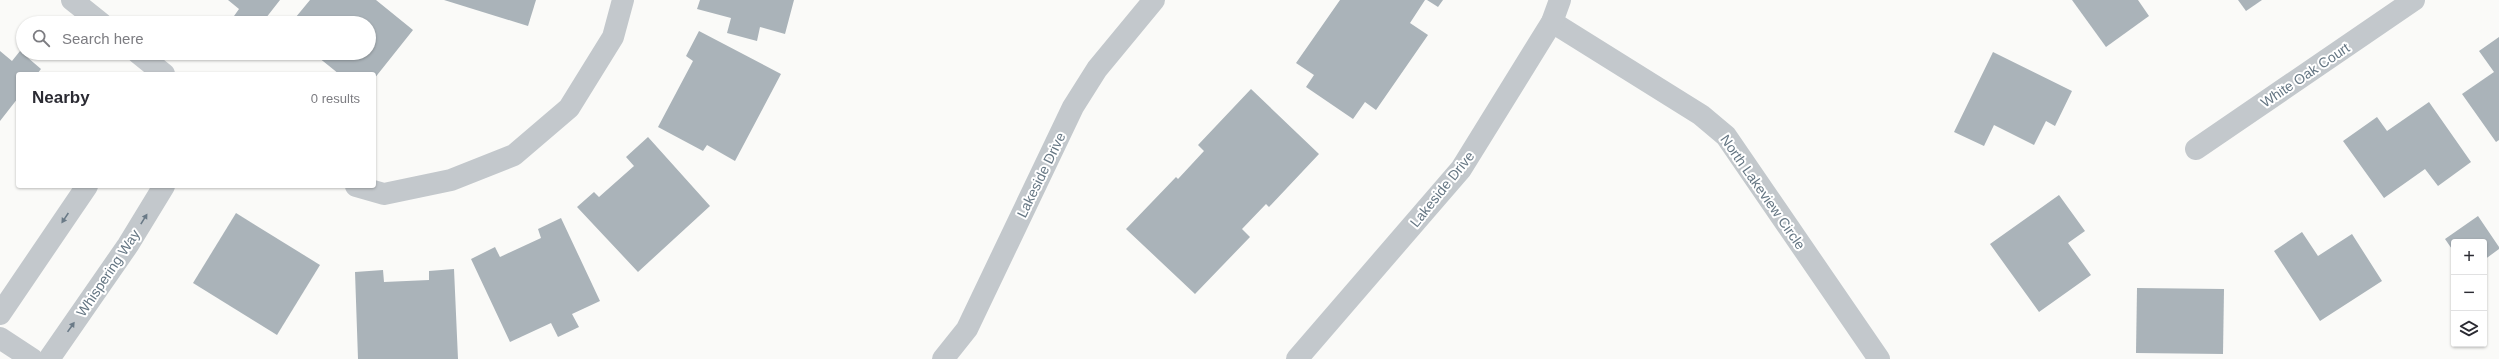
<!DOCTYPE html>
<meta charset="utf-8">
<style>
:root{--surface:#fff;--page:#f2f2f3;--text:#2b2b33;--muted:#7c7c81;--line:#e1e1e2}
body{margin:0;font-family:Helvetica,sans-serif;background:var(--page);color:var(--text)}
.controls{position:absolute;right:12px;bottom:12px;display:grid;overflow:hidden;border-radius:4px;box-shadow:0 1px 3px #0004}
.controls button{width:36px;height:36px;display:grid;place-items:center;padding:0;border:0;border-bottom:1px solid var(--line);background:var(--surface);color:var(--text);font:20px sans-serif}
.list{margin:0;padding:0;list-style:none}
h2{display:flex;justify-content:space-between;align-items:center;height:52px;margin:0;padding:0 16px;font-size:17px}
h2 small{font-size:13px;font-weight:400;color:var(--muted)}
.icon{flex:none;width:22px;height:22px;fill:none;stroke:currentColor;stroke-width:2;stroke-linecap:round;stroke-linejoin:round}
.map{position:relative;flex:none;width:2499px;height:359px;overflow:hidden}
.search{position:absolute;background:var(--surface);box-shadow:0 1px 3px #0004;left:16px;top:16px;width:360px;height:44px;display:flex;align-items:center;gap:10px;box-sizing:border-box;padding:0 14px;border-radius:22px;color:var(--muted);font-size:15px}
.panel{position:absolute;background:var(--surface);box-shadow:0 1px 3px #0004;left:16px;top:72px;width:360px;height:116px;border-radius:4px}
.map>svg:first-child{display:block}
</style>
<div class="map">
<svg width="2499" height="359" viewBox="0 0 2499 359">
<rect width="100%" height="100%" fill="#fafaf8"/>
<g fill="#aab3b9">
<polygon points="228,0 280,0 262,23 242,23 234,16 239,9"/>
<polygon points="310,0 376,0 413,30 374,79 374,74 339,74 313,53 369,53 369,23 291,23"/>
<polygon points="444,0 536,0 528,26"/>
<polygon points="700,0 794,0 785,34 760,27 757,41 727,33 731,18 697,9"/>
<polygon points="1340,0 1425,0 1410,23 1428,35 1376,110 1365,102 1353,119 1306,87 1314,75 1296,63"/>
<polygon points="1427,0 1443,0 1438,7"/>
<polygon points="2072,0 2138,0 2149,16 2106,47"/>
<polygon points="2238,0 2262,0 2246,11"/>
<polygon points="699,31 781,74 735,161 707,145 703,151 658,127 693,61 686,56"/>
<polygon points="2499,37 2499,140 2496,142 2462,94 2494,72 2479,51"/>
<polygon points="0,51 12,61 20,51 41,69 37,74 18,74 18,98 0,121"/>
<polygon points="1993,52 2072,91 2055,126 2046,121 2034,145 1994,125 1984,146 1954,132"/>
<polygon points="294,53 303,53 299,58"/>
<polygon points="1251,89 1319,154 1269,207 1266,204 1242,229 1250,237 1195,294 1126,229 1176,177 1178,179 1204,151 1198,145"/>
<polygon points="2429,102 2471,162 2438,186 2425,169 2384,198 2343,141 2377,117 2387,131"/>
<polygon points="648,137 710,206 638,272 577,207 594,192 599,197 634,166 626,157"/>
<polygon points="2059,195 2085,231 2068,243 2091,275 2039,312 1990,244"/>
<polygon points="236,213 320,265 277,335 193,283"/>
<polygon points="2478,216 2499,247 2499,249 2484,260 2484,242 2454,242 2454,252 2445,239"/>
<polygon points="561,218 600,301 572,314 579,327 558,337 551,323 510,342 471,259 495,247 500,257 541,238 538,229"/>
<polygon points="2302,232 2318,256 2352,234 2382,281 2320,321 2274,251"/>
<polygon points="454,269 458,359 358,359 355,272 383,270 384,282 429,280 429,271"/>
<polygon points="2137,288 2224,289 2223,354 2136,353"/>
</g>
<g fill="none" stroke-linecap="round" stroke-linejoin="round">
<g stroke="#c3c8cc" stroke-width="22">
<polyline points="72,0 101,23"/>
<polyline points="1552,22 1701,115 1726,136 1879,359"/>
<polyline points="138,53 164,74"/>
<polyline points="2196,149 2414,0"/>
<polyline points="356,186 384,194 451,180 514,155 569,108 613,37 623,0"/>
<polyline points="0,314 87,186"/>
<polyline points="49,359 128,245 164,186"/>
<polyline points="943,359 967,329 1073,107 1097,69 1154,0"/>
<polyline points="1297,359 1461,169 1552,22 1560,0"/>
</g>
<polyline stroke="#c3c8cc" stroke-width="22" points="0,338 32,359"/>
</g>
<defs><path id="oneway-solid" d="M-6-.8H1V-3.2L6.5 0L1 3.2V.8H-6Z"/></defs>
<g fill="#6a7a87">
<use href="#oneway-solid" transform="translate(65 218) rotate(124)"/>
<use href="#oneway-solid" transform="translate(144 219) rotate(-58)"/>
<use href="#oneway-solid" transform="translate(71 327) rotate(-55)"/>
</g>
<g text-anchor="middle" stroke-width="4" stroke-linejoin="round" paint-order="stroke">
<g font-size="14" fill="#657683" stroke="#fff">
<text transform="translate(2305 75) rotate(-34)" y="5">White Oak Court</text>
<text transform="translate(1041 175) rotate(-64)" y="5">Lakeside Drive</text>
<text transform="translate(1442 189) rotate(-51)" y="5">Lakeside Drive</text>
<text transform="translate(1763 192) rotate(55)" y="5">North Lakeview Circle</text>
<text transform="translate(108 273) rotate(-56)" y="5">Whispering Way</text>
</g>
</g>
</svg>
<div class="controls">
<button>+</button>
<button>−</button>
<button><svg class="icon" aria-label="layers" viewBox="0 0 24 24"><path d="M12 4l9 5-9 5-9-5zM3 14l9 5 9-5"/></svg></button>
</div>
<div class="search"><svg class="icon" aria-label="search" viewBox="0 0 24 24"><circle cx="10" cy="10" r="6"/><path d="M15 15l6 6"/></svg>Search here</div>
<section class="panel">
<h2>Nearby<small>0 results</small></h2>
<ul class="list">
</ul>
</section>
</div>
